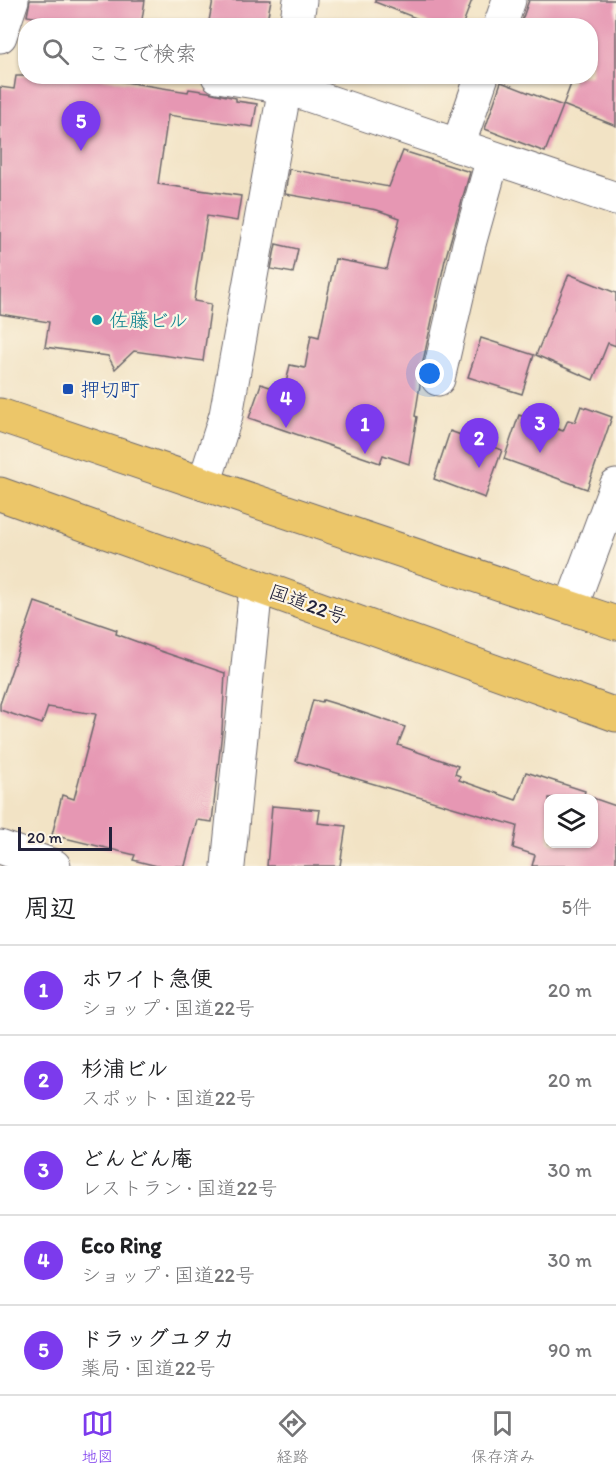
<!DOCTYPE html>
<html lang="ja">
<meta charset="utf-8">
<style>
:root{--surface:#fff;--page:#f2f2f2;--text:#202124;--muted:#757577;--line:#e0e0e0;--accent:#7c3aed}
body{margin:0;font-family:Itim,"Klee One",sans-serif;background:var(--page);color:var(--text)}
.controls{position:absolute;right:18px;bottom:18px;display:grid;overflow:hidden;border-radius:12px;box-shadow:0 2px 4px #0004}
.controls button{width:54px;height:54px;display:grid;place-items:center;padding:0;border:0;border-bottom:2px solid var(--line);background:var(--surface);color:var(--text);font:30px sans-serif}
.scale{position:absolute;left:18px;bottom:15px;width:94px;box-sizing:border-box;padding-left:6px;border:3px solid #22223b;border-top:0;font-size:16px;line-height:21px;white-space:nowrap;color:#22223b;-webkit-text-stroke:4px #fcf5e5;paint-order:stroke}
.you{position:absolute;left:430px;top:374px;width:21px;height:21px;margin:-15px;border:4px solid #fff;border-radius:50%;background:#1a73e8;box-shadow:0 0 0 9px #1a73e833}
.badge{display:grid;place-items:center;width:39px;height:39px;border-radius:50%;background:var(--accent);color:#fff;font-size:20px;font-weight:700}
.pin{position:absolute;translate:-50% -50px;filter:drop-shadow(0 2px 3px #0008)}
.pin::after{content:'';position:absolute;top:32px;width:21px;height:18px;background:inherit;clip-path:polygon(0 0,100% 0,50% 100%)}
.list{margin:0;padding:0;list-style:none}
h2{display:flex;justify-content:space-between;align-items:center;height:78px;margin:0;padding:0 24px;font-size:26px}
h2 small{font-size:20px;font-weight:400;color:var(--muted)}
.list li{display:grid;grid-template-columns:39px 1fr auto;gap:18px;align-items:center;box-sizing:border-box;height:90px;padding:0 24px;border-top:2px solid var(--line)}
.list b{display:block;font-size:22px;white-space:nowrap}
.list p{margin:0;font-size:20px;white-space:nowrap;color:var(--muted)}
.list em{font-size:20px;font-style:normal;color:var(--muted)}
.icon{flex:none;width:33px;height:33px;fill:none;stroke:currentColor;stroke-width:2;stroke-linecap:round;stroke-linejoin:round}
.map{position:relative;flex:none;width:616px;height:866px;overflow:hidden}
.search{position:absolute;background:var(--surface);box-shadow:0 2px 4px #0004;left:18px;right:18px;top:18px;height:66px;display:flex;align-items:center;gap:15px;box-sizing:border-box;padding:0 21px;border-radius:24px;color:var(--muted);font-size:22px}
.sheet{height:528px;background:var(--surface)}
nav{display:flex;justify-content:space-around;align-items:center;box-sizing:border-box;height:84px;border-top:2px solid var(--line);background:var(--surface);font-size:16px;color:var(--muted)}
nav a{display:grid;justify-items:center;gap:3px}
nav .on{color:var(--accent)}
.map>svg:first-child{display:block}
</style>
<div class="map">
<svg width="616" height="866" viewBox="0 0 616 866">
<rect width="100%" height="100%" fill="#fcf5e5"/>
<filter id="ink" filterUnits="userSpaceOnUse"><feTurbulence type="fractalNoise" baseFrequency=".0167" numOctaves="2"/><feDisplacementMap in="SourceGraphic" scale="12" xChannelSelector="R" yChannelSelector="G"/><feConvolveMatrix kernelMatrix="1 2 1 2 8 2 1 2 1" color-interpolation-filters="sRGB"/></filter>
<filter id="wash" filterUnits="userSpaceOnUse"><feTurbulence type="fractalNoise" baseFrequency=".008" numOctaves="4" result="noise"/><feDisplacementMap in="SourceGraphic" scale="24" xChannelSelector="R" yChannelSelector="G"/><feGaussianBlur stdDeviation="1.35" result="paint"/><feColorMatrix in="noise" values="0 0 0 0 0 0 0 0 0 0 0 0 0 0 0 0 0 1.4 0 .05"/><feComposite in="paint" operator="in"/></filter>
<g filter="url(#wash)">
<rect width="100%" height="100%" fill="#f2e3c5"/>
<g id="blocks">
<g fill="#e697b3" fill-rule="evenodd">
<polygon points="30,0 145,0 141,26 92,26 27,16"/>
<polygon points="213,0 271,0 266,26 208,26"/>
<polygon points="375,0 472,0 462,26 436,26 375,2"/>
<polygon points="529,0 616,0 616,126 563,105 574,76 591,76 591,26 520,26"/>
<polygon points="16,76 87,76 188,92 189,89 208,92 236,98 236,101 257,104 253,127 168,115 158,184 241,196 237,221 207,216 194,301 211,304 203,361 134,351 115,369 108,356 45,347 49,322 0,314 0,87 14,89"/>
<polygon points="501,82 563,106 545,152 485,129"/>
<polygon points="403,151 470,172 445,260 420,375 420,385 415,416 417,417 409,464 383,455 380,463 249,418 261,384 284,392 290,365 305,368 311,335 319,337 335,259 387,269 400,218 377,210 285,194 289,169 389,187"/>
<polygon points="276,244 298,249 293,273 271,269"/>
<polygon points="569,274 616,293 616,346 608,343 593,380 536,355"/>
<polygon points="481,338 534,355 522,394 468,377"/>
<polygon points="581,406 612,417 587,489 504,459 519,415 563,431 568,420 575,422"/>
<polygon points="450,431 502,450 485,498 434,479"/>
<polygon points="35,602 117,630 116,634 154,648 154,649 225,673 222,731 212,822 197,820 185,866 157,866 133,860 135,855 52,835 62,795 74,799 96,714 48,707 42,724 0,710 0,704"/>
<path d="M313 700 322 702 323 700 346 707 405 727 398 745 458 766 455 774 460 776 459 780 516 800 526 772 585 791 584 795 616 806V866H532L535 855 513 848 517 826 296 761ZM549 798H594V843H549Z"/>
<polygon points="272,806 320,810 318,823 346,826 340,866 267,866"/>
</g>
</g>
</g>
<g filter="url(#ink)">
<use href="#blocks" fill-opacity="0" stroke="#6b666b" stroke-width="1.5"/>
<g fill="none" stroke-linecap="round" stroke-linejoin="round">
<defs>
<g id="minor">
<polyline points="296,26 300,0"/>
<polyline points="500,26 509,0"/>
<polyline points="0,36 12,0"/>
<polyline points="218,76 285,87 616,199"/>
<polyline points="458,146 482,76"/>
<polyline points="438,379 469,244 493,158"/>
<polyline points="204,484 226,415 287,76"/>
<polyline points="571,607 616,486"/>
<polyline points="0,847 54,866"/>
<polyline points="228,866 256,586"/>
</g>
<g id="highway">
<polyline points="0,415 616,623"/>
<polyline points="0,494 616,715"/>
</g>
</defs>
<use href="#minor" stroke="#6b666b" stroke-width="35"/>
<use href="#highway" stroke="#6b666b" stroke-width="35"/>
<use href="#minor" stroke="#fff" stroke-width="33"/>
<use href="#highway" stroke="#ecc669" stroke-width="33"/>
</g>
</g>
<circle fill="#0f9aa8" stroke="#fcf5e5" stroke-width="2" cx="97" cy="320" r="6"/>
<rect fill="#1a4fb4" stroke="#fcf5e5" stroke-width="2" x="62" y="383" width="12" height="12" rx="3"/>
<g text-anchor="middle" stroke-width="4.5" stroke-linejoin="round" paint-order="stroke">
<g font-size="20" fill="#0d838f" stroke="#fcf5e5" text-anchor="start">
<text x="109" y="327">佐藤ビル</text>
</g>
<g font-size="20" fill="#164399" stroke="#fcf5e5" text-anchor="start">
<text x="80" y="396">押切町</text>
</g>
<g font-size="20" fill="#22223b" stroke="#fcf5e5">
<text transform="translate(308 604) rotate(20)" y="7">国道22号</text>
</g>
</g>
</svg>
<div class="controls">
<button><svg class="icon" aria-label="layers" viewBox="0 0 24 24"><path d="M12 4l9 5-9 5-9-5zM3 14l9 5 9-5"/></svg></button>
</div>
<div class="scale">20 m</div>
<div class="you"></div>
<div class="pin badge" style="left:365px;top:454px">1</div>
<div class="pin badge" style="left:479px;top:468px">2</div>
<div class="pin badge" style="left:540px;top:453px">3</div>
<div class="pin badge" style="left:286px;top:428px">4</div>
<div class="pin badge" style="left:81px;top:151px">5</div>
<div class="search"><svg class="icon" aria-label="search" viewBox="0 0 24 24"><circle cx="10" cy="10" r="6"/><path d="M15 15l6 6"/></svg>ここで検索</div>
</div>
<section class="sheet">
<h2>周辺<small>5件</small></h2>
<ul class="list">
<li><span class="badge">1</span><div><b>ホワイト急便</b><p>ショップ · 国道22号</p></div><em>20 m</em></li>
<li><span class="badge">2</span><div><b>杉浦ビル</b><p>スポット · 国道22号</p></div><em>20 m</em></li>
<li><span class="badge">3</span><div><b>どんどん庵</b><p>レストラン · 国道22号</p></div><em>30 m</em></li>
<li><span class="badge">4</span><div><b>Eco Ring</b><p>ショップ · 国道22号</p></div><em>30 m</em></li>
<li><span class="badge">5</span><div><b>ドラッグユタカ</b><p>薬局 · 国道22号</p></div><em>90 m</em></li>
</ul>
</section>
<nav>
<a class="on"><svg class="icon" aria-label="map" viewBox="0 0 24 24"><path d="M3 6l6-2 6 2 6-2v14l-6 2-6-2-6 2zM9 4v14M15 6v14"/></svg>地図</a>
<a><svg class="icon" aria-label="directions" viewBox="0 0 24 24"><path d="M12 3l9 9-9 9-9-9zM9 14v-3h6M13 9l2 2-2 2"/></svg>経路</a>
<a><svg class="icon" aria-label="saved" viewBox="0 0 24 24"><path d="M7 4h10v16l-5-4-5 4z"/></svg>保存済み</a>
</nav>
